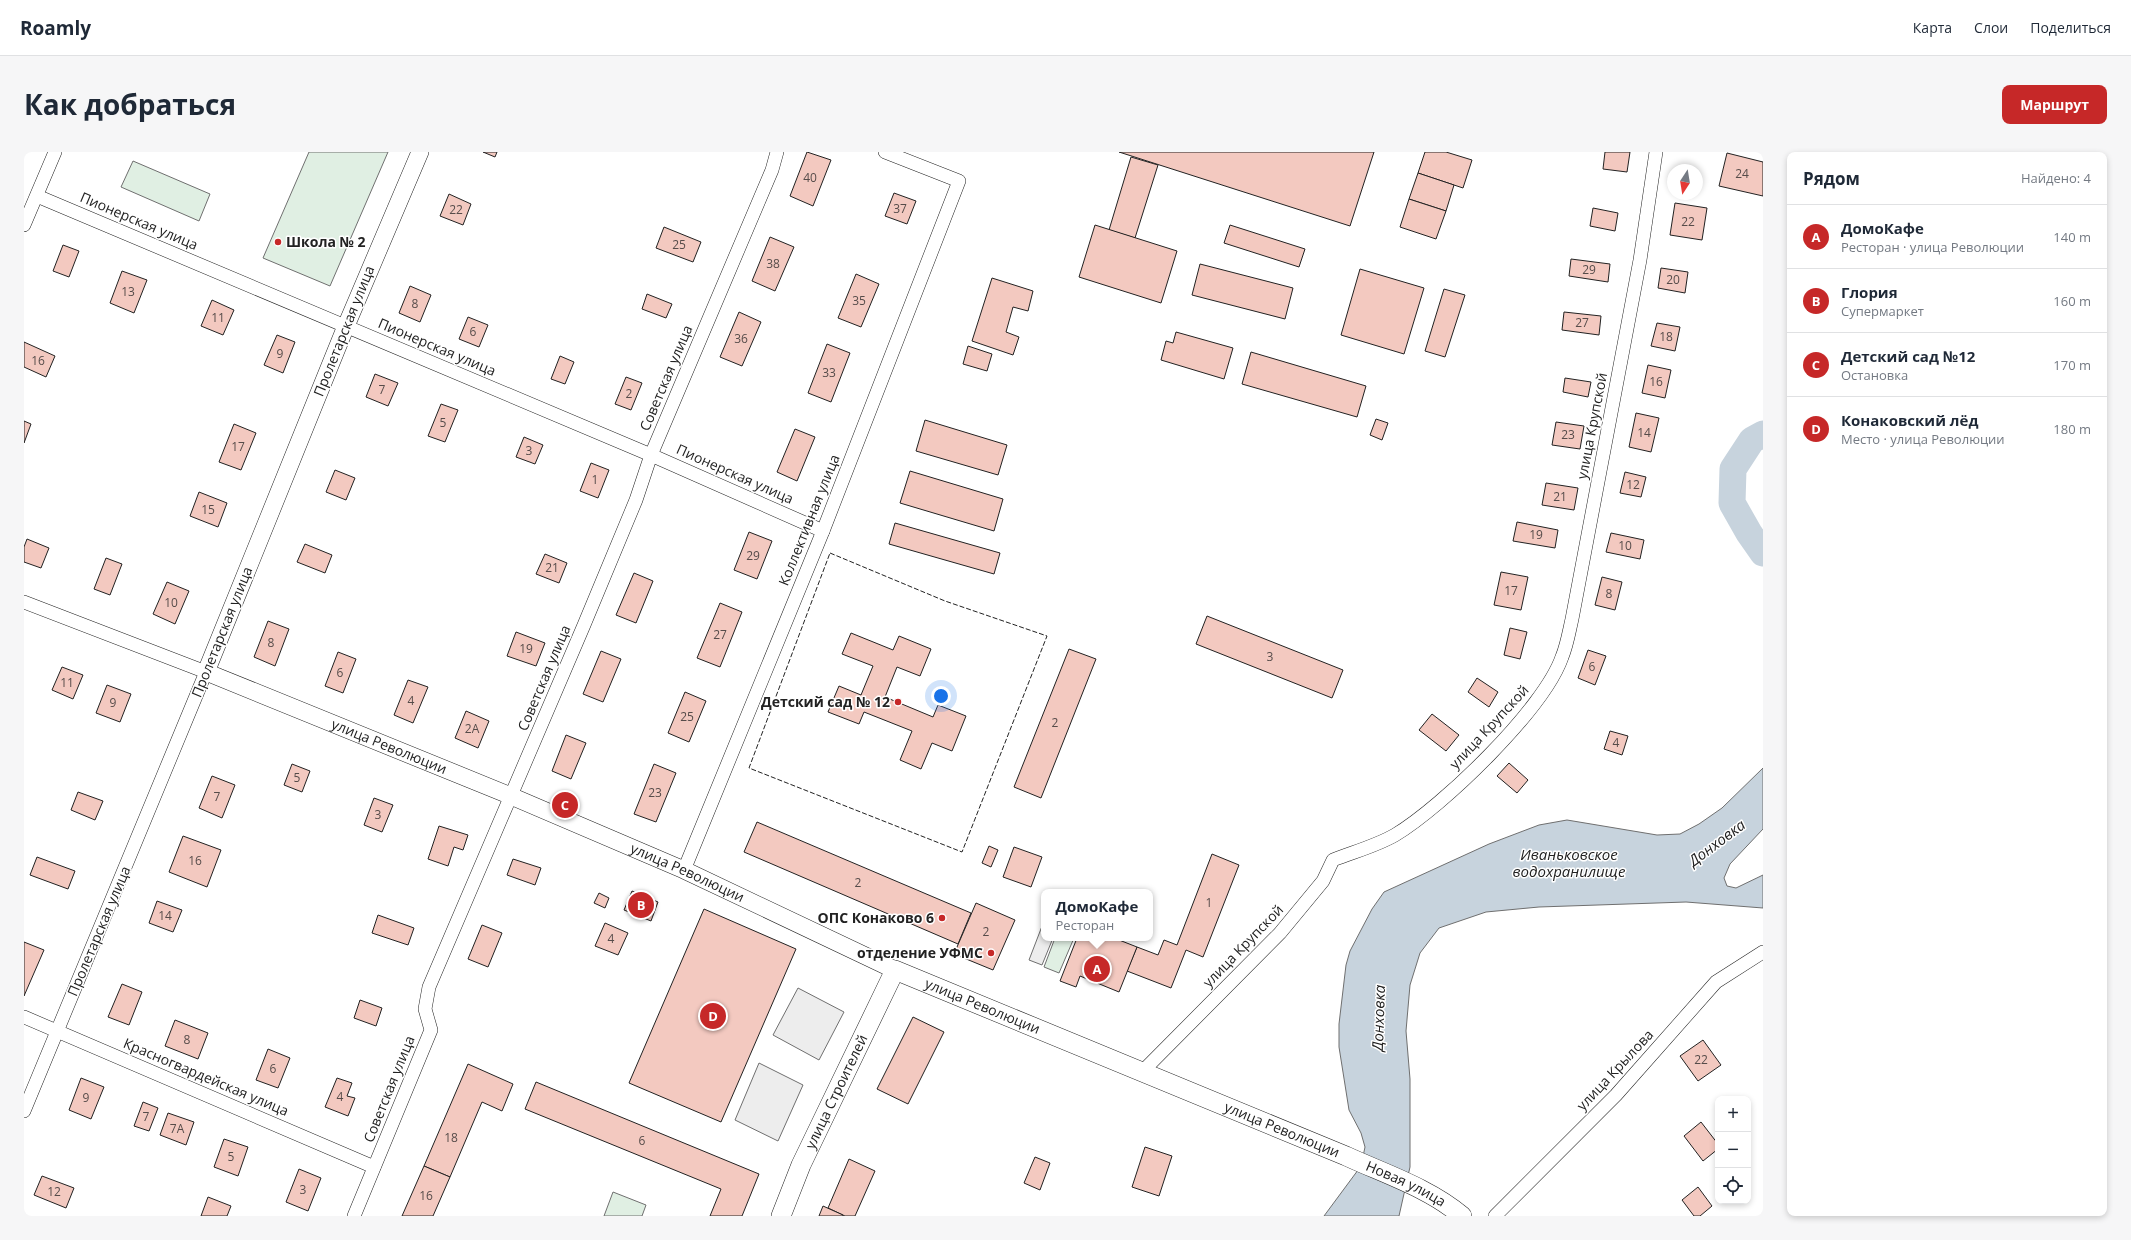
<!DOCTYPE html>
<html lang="ru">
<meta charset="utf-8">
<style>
:root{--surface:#fff;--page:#f6f6f7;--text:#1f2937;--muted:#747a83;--line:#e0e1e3;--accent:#c62828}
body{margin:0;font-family:"Open Sans",sans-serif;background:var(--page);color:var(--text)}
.controls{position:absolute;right:12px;bottom:12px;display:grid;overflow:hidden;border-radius:8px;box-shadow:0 2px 6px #0003}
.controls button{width:36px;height:36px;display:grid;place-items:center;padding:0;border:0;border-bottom:1px solid var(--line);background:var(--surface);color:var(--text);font:20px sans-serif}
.compass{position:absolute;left:1643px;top:12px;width:36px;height:36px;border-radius:50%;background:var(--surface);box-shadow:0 2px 6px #0003;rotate:192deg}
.you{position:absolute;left:917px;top:544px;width:14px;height:14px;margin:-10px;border:3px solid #fff;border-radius:50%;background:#1a73e8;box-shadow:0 0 0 6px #1a73e833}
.badge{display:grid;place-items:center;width:26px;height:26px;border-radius:50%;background:var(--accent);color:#fff;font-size:13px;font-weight:700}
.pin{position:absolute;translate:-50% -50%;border:2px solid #fff;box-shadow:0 1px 4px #0006}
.popup{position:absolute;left:1017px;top:737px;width:112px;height:52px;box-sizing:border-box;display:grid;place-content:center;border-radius:8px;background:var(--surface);filter:drop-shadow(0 1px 3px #0005);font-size:13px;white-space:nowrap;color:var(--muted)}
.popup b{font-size:15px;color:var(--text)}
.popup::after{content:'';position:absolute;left:50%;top:100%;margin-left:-8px;border:8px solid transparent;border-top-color:var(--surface)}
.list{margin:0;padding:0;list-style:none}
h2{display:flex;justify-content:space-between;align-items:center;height:52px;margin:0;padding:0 16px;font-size:17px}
h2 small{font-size:13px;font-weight:400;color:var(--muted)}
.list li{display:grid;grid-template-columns:26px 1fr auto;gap:12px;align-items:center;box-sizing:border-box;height:64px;padding:0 16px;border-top:1px solid var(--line)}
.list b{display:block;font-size:15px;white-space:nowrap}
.list p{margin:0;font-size:13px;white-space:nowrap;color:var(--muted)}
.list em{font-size:13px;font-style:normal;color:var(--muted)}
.icon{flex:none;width:22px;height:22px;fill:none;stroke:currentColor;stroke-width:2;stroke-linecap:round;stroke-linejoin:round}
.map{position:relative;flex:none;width:1739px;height:1064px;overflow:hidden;border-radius:8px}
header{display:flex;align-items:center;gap:24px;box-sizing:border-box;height:56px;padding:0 20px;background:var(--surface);border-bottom:1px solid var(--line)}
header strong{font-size:19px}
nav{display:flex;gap:22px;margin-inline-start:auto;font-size:14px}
.intro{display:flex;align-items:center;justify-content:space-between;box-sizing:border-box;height:96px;padding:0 24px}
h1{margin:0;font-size:28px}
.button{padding:10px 18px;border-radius:8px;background:var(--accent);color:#fff;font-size:14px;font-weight:700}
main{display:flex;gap:24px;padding:0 24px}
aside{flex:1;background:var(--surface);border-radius:8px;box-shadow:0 2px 6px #0003}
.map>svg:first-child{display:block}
</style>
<header>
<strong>Roamly</strong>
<nav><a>Карта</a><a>Слои</a><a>Поделиться</a></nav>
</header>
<div class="intro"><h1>Как добраться</h1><a class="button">Маршрут</a></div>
<main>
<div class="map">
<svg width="1739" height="1064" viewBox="0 0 1739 1064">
<rect width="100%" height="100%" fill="#fff"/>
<g fill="#e0efe3" stroke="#6f6f6f">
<polygon points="285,0 364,0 306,134 239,106"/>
<polygon points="109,9 186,42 175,69 97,35"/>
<polygon points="1031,786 1050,786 1035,821 1020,815"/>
<polygon points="589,1040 622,1053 618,1064 580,1064"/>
</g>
<g fill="#ededed" stroke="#6f6f6f">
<polygon points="1020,769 1020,786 1029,786 1018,813 1005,808"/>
<polygon points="774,836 820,860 795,908 749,883"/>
<polygon points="735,911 779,933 754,989 711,968"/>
</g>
<polygon fill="#c7d3dd" stroke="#6f6f6f" points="1739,616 1739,677 1706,712 1700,726 1703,734 1712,736 1739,723 1739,756 1662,750 1515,755 1462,760 1415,776 1396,801 1386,833 1382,879 1386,927 1386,1015 1375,1064 1300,1064 1337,1014 1341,995 1337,981 1325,958 1315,895 1315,872 1322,813 1326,799 1348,757 1360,740 1465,692 1515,673 1543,668 1633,683 1656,682 1675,672 1698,656"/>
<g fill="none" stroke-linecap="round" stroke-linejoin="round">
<polyline stroke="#c7d3dd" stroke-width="27" points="1739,282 1728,288 1709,317 1708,351 1725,381 1739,401"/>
</g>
<g fill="#f3c9c0" stroke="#222">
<polygon points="459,0 473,0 471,5"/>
<polygon points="783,0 807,8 789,54 766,44"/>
<polygon points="1095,0 1350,0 1326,74"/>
<polygon points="1401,0 1422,0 1448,8 1439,36 1394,21"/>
<polygon points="1581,0 1606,0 1603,20 1579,17"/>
<polygon points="1703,1 1739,10 1739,44 1695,34"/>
<polygon points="1107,5 1134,13 1111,86 1085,78"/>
<polygon points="1394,21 1430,33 1422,59 1385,47"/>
<polygon points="870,41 892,49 883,72 861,64"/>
<polygon points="425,42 447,52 439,73 416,64"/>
<polygon points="1385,47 1422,59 1412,87 1376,75"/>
<polygon points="1651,51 1683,56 1678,88 1646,83"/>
<polygon points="1569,56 1594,61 1591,79 1566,74"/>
<polygon points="1071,73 1153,99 1137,151 1055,125"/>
<polygon points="1206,73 1281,97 1275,115 1200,91"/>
<polygon points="640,75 677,90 669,110 632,96"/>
<polygon points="746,85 770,95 751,139 728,129"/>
<polygon points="39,93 55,99 45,125 29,119"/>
<polygon points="1547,107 1586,112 1584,130 1545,124"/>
<polygon points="1176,112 1269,136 1261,167 1168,143"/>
<polygon points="1637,116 1664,120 1661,141 1634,136"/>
<polygon points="1336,117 1400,136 1380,202 1317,183"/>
<polygon points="98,119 123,128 110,161 86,151"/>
<polygon points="832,122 855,132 837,175 814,166"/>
<polygon points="968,126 1009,139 1004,159 989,155 982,180 995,185 989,203 948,189"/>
<polygon points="386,134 407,143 396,170 375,161"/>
<polygon points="1420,137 1441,143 1421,205 1401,199"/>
<polygon points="623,142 648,152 642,166 618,157"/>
<polygon points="188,148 210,158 199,183 177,174"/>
<polygon points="715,160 737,170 718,214 696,205"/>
<polygon points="1540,160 1577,164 1575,183 1538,178"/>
<polygon points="444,165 464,173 455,195 435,187"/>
<polygon points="1633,171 1656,175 1651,199 1627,194"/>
<polygon points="1152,180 1209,196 1200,227 1137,208 1142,189 1149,191"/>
<polygon points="253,183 271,190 259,221 240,213"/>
<polygon points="0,190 31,204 22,225 0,215"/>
<polygon points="803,192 826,201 807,250 784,241"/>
<polygon points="944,194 968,202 963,219 939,212"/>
<polygon points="1227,200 1342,234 1333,265 1218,232"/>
<polygon points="536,204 550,210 541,232 527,227"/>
<polygon points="1624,213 1647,218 1641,246 1618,241"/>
<polygon points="351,222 374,231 364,254 342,245"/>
<polygon points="602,225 618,231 607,258 591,252"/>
<polygon points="1541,226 1567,230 1564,245 1539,240"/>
<polygon points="417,252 434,258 421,290 404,284"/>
<polygon points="1612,261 1635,266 1627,300 1605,295"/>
<polygon points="1352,267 1364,271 1358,288 1346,283"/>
<polygon points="901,268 983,293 974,323 892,299"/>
<polygon points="0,269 7,272 0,291"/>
<polygon points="1532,270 1560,274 1556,297 1528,293"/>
<polygon points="210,272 232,281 217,318 195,310"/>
<polygon points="771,277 791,285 773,329 753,320"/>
<polygon points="500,285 519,293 511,312 492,305"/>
<polygon points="567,311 585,318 574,346 556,339"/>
<polygon points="311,318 331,326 322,348 302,340"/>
<polygon points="886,319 979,347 970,379 876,351"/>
<polygon points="1601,320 1622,325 1617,345 1596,341"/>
<polygon points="1522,331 1554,336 1550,358 1518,353"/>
<polygon points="175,340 203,351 194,375 166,364"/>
<polygon points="1493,370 1534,378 1531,396 1489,389"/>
<polygon points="871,371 976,401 970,422 865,392"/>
<polygon points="725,380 748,389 733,427 710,418"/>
<polygon points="1587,381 1620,388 1616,407 1582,400"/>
<polygon points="3,387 25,396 17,416 0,410 0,395"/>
<polygon points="281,392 308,403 301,421 273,410"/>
<polygon points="521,402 543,411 535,431 512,422"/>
<polygon points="82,406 98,412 86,443 70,437"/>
<polygon points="1477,420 1504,425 1497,458 1470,453"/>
<polygon points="610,421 629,429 612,471 592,463"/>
<polygon points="1578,425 1598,430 1591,458 1571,453"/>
<polygon points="143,430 165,439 151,472 129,462"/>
<polygon points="696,451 718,460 696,515 673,506"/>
<polygon points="1183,464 1319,518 1308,546 1172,492"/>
<polygon points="244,469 265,477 251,514 230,505"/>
<polygon points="1486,476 1503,480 1496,507 1480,503"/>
<polygon points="492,480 521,491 512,514 483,504"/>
<polygon points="827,481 869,498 875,484 907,497 896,524 873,515 861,545 909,565 914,553 942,564 928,599 908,591 897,617 876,608 888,579 840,560 835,572 804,560 815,534 837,543 849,514 818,502"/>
<polygon points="1045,497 1072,507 1017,646 990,635"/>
<polygon points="1564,498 1582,504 1571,533 1554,526"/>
<polygon points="577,499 597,507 579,550 559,542"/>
<polygon points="314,500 332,507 319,541 301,534"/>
<polygon points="38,515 59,523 49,547 28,538"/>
<polygon points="1453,526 1474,540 1465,555 1444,540"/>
<polygon points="384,528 404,535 389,571 370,563"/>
<polygon points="83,533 107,542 96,570 72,561"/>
<polygon points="661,540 682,549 665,590 644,581"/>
<polygon points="442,559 465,569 454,596 431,586"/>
<polygon points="1408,562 1435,583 1422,599 1395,578"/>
<polygon points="1586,579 1604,584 1598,603 1580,597"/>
<polygon points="542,583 562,591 547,627 528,619"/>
<polygon points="1485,611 1504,628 1493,641 1473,624"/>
<polygon points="268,612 286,619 278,640 260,633"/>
<polygon points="630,612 652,621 632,670 610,662"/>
<polygon points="188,624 211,633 198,666 175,656"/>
<polygon points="54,640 79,649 71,668 47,658"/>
<polygon points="350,646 369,653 358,680 340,673"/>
<polygon points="733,670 947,761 934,792 720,700"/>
<polygon points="415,674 444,683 439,698 430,695 424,714 404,707"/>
<polygon points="159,684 197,698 183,735 145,720"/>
<polygon points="965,694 974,698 967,715 958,711"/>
<polygon points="990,695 1018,705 1007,735 979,725"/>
<polygon points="1188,702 1215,713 1179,805 1162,798 1147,836 1103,819 1113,795 1134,803 1140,788 1153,793"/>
<polygon points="13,705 51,719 44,737 6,723"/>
<polygon points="489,707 517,716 511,733 483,723"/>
<polygon points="608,739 634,750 627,769 600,758"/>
<polygon points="575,741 585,746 581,756 570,751"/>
<polygon points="133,749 158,758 149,780 125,771"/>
<polygon points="952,751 991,768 969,818 930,802"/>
<polygon points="680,757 772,797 697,970 605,931"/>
<polygon points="354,763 390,776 384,793 348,781"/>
<polygon points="581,771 604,781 594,803 571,794"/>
<polygon points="458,773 478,781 464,815 444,807"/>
<polygon points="1053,786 1090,786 1113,795 1095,840 1056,824 1052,835 1036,829"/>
<polygon points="0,790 20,798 0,844"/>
<polygon points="98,832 118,840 105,873 84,865"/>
<polygon points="336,848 358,856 352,874 330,866"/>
<polygon points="889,865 920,880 884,952 853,937"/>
<polygon points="151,868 184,881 174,907 141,894"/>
<polygon points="1679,888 1697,913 1674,929 1656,904"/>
<polygon points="244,897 266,906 254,936 232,928"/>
<polygon points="444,912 489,932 478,959 458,950 426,1025 400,1014"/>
<polygon points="57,926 80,935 67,967 45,958"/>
<polygon points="313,926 328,931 323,944 331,946 324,964 301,955"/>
<polygon points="512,930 735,1022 718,1064 686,1064 697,1037 501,957"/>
<polygon points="119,950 134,956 125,979 110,974"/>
<polygon points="144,961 170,970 162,993 136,983"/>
<polygon points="1677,970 1694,992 1694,997 1679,1009 1660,984"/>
<polygon points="200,987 224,995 214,1024 190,1015"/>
<polygon points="1121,995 1148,1004 1135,1044 1108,1035"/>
<polygon points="1011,1005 1026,1011 1016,1038 1000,1031"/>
<polygon points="825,1007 851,1019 831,1064 821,1064 804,1056"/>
<polygon points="400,1014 426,1025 409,1064 378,1064"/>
<polygon points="275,1017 297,1026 284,1059 262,1050"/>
<polygon points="18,1024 50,1036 42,1056 10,1043"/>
<polygon points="1674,1035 1688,1054 1676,1064 1670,1064 1658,1048"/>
<polygon points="184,1045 207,1054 203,1064 177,1064"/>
<polygon points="799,1054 819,1063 819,1064 795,1064"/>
</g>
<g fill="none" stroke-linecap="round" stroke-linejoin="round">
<defs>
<g id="minor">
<polyline points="13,44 627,303 799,379"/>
<polyline points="0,73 31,0"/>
<polyline points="0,450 182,520 0,959"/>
<polyline points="660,718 799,379 935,29 861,0"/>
<polyline points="0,865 350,1015"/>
<path d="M1118 920 1256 781 1299 729 1309 708C1329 700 1352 694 1371 683 1418 655 1520 557 1538 505 1543 493 1545 480 1548 467L1616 108 1632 0"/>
<polyline points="330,1064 407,878 401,857 405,835 560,473 612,348 627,303 748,18 753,0"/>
<polyline points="1471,1064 1592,943 1692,830 1739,800"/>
</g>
<g id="tertiary">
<path id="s1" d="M396 0 322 174 182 520 487 644 660 718 871 818"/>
</g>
<g id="secondary">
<path id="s2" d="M757 1064 777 1013 871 818 1322 1004C1361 1022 1405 1036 1438 1064"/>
</g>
</defs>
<use href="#minor" stroke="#222" stroke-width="14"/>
<use href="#tertiary" stroke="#222" stroke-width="18"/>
<use href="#secondary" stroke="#222" stroke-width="20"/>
<use href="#minor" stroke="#fff" stroke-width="13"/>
<use href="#tertiary" stroke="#fff" stroke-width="17"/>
<use href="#secondary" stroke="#fff" stroke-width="19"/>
<polygon stroke="#222" stroke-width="1" stroke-dasharray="5 2" stroke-linecap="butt" points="806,401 921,449 1023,484 938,700 725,616"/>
</g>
<g fill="#c62828" stroke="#fff" stroke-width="1.5">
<circle cx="254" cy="90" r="4"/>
<circle cx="874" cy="550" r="4"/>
<circle cx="918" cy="766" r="4"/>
<circle cx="967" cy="801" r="4"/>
</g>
<g text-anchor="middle" stroke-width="3" stroke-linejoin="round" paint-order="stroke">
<g font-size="12" fill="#564c4a">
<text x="1718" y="26">24</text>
<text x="786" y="30">40</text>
<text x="876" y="61">37</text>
<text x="432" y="62">22</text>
<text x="1664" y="74">22</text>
<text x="655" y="97">25</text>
<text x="749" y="116">38</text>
<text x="1565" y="122">29</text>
<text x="1649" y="132">20</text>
<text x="104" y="144">13</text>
<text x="835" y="153">35</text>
<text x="391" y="156">8</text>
<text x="194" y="170">11</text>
<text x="1558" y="175">27</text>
<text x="449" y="184">6</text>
<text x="1642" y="189">18</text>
<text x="717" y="191">36</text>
<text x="256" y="206">9</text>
<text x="14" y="213">16</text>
<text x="805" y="225">33</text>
<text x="1632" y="234">16</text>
<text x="358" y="242">7</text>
<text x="605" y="246">2</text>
<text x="419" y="275">5</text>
<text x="1620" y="285">14</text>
<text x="1544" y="287">23</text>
<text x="214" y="299">17</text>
<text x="505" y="303">3</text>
<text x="571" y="332">1</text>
<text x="1609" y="337">12</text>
<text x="1536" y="349">21</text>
<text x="184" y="362">15</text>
<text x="1512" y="387">19</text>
<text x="1601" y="398">10</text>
<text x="729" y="408">29</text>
<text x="528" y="420">21</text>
<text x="1487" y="443">17</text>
<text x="1585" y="446">8</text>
<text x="147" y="455">10</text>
<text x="696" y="487">27</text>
<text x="247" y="495">8</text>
<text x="502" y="501">19</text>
<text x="1246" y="509">3</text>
<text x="1568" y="519">6</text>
<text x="316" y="525">6</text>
<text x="43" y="535">11</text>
<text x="387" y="553">4</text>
<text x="89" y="555">9</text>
<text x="663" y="569">25</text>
<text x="1031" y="575">2</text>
<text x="448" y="581">2А</text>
<text x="1592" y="595">4</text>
<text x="273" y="630">5</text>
<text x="631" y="645">23</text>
<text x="193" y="649">7</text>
<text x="354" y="667">3</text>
<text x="171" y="713">16</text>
<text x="834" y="735">2</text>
<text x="1185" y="755">1</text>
<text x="141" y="768">14</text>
<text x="962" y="784">2</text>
<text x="587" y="791">4</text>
<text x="163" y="892">8</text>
<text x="1677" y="912">22</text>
<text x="249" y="921">6</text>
<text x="316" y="949">4</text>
<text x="62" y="950">9</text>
<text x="122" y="969">7</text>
<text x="153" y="981">7А</text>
<text x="427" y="990">18</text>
<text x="618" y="993">6</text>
<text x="207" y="1009">5</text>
<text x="279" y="1042">3</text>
<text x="30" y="1044">12</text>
<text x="402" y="1048">16</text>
</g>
<g font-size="14" fill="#222" stroke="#fff">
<text transform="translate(115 69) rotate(23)" y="5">Пионерская улица</text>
<text transform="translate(320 179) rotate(-68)" y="5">Пролетарская улица</text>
<text transform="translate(413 195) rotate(23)" y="5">Пионерская улица</text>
<text transform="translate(642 226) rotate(-67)" y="5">Советская улица</text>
<text transform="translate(1568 274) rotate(-79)" y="5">улица Крупской</text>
<text transform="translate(711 322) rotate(24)" y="5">Пионерская улица</text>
<text transform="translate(785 368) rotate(-68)" y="5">Коллективная улица</text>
<text transform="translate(198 480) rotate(-68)" y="5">Пролетарская улица</text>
<text transform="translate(520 526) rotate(-67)" y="5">Советская улица</text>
<text transform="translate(1465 575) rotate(-47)" y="5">улица Крупской</text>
<text dy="5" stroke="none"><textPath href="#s1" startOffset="760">улица Революции</textPath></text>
<text dy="5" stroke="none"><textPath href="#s1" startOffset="1084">улица Революции</textPath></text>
<text transform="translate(75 779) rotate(-67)" y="5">Пролетарская улица</text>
<text transform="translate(1219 794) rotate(-46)" y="5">улица Крупской</text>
<text dy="5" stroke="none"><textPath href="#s2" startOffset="366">улица Революции</textPath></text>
<text transform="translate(1591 918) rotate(-47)" y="5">улица Крылова</text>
<text transform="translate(182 925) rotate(23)" y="5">Красногвардейская улица</text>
<text transform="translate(365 937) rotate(-68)" y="5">Советская улица</text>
<text dy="5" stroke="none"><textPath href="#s2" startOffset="136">улица Строителей</textPath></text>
<text dy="5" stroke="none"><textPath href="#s2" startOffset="690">улица Революции</textPath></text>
<text dy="5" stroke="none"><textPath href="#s2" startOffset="825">Новая улица</textPath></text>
</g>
<g font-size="14" font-weight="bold" fill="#222" stroke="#fff" text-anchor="end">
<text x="262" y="95" text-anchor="start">Школа № 2</text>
<text x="866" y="555">Детский сад № 12</text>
<text x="910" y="771">ОПС Конаково 6</text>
<text x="959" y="806">отделение УФМС</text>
</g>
<g font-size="15" font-style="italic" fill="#222" stroke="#fff">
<text transform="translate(1693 691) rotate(-37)" y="5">Донховка</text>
<text x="1545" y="708">Иваньковское<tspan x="1545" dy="17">водохранилище</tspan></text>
<text transform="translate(1355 866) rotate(-88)" y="5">Донховка</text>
</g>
</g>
</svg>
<div class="controls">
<button>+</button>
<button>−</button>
<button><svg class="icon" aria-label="locate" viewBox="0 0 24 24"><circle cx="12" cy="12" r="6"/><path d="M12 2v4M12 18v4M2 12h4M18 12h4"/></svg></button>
</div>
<svg class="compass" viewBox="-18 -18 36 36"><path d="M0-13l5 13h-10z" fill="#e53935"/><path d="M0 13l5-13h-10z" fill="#747a83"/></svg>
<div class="you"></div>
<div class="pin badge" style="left:1073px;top:817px">A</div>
<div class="popup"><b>ДомоКафе</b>Ресторан</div>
<div class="pin badge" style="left:617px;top:753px">B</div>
<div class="pin badge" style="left:541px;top:653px">C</div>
<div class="pin badge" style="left:689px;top:864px">D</div>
</div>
<aside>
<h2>Рядом<small>Найдено: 4</small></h2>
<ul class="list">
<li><span class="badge">A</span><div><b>ДомоКафе</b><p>Ресторан · улица Революции</p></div><em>140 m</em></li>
<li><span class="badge">B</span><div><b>Глория</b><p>Супермаркет</p></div><em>160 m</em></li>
<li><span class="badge">C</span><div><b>Детский сад №12</b><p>Остановка</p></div><em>170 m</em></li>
<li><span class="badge">D</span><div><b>Конаковский лёд</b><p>Место · улица Революции</p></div><em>180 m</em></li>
</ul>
</aside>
</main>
